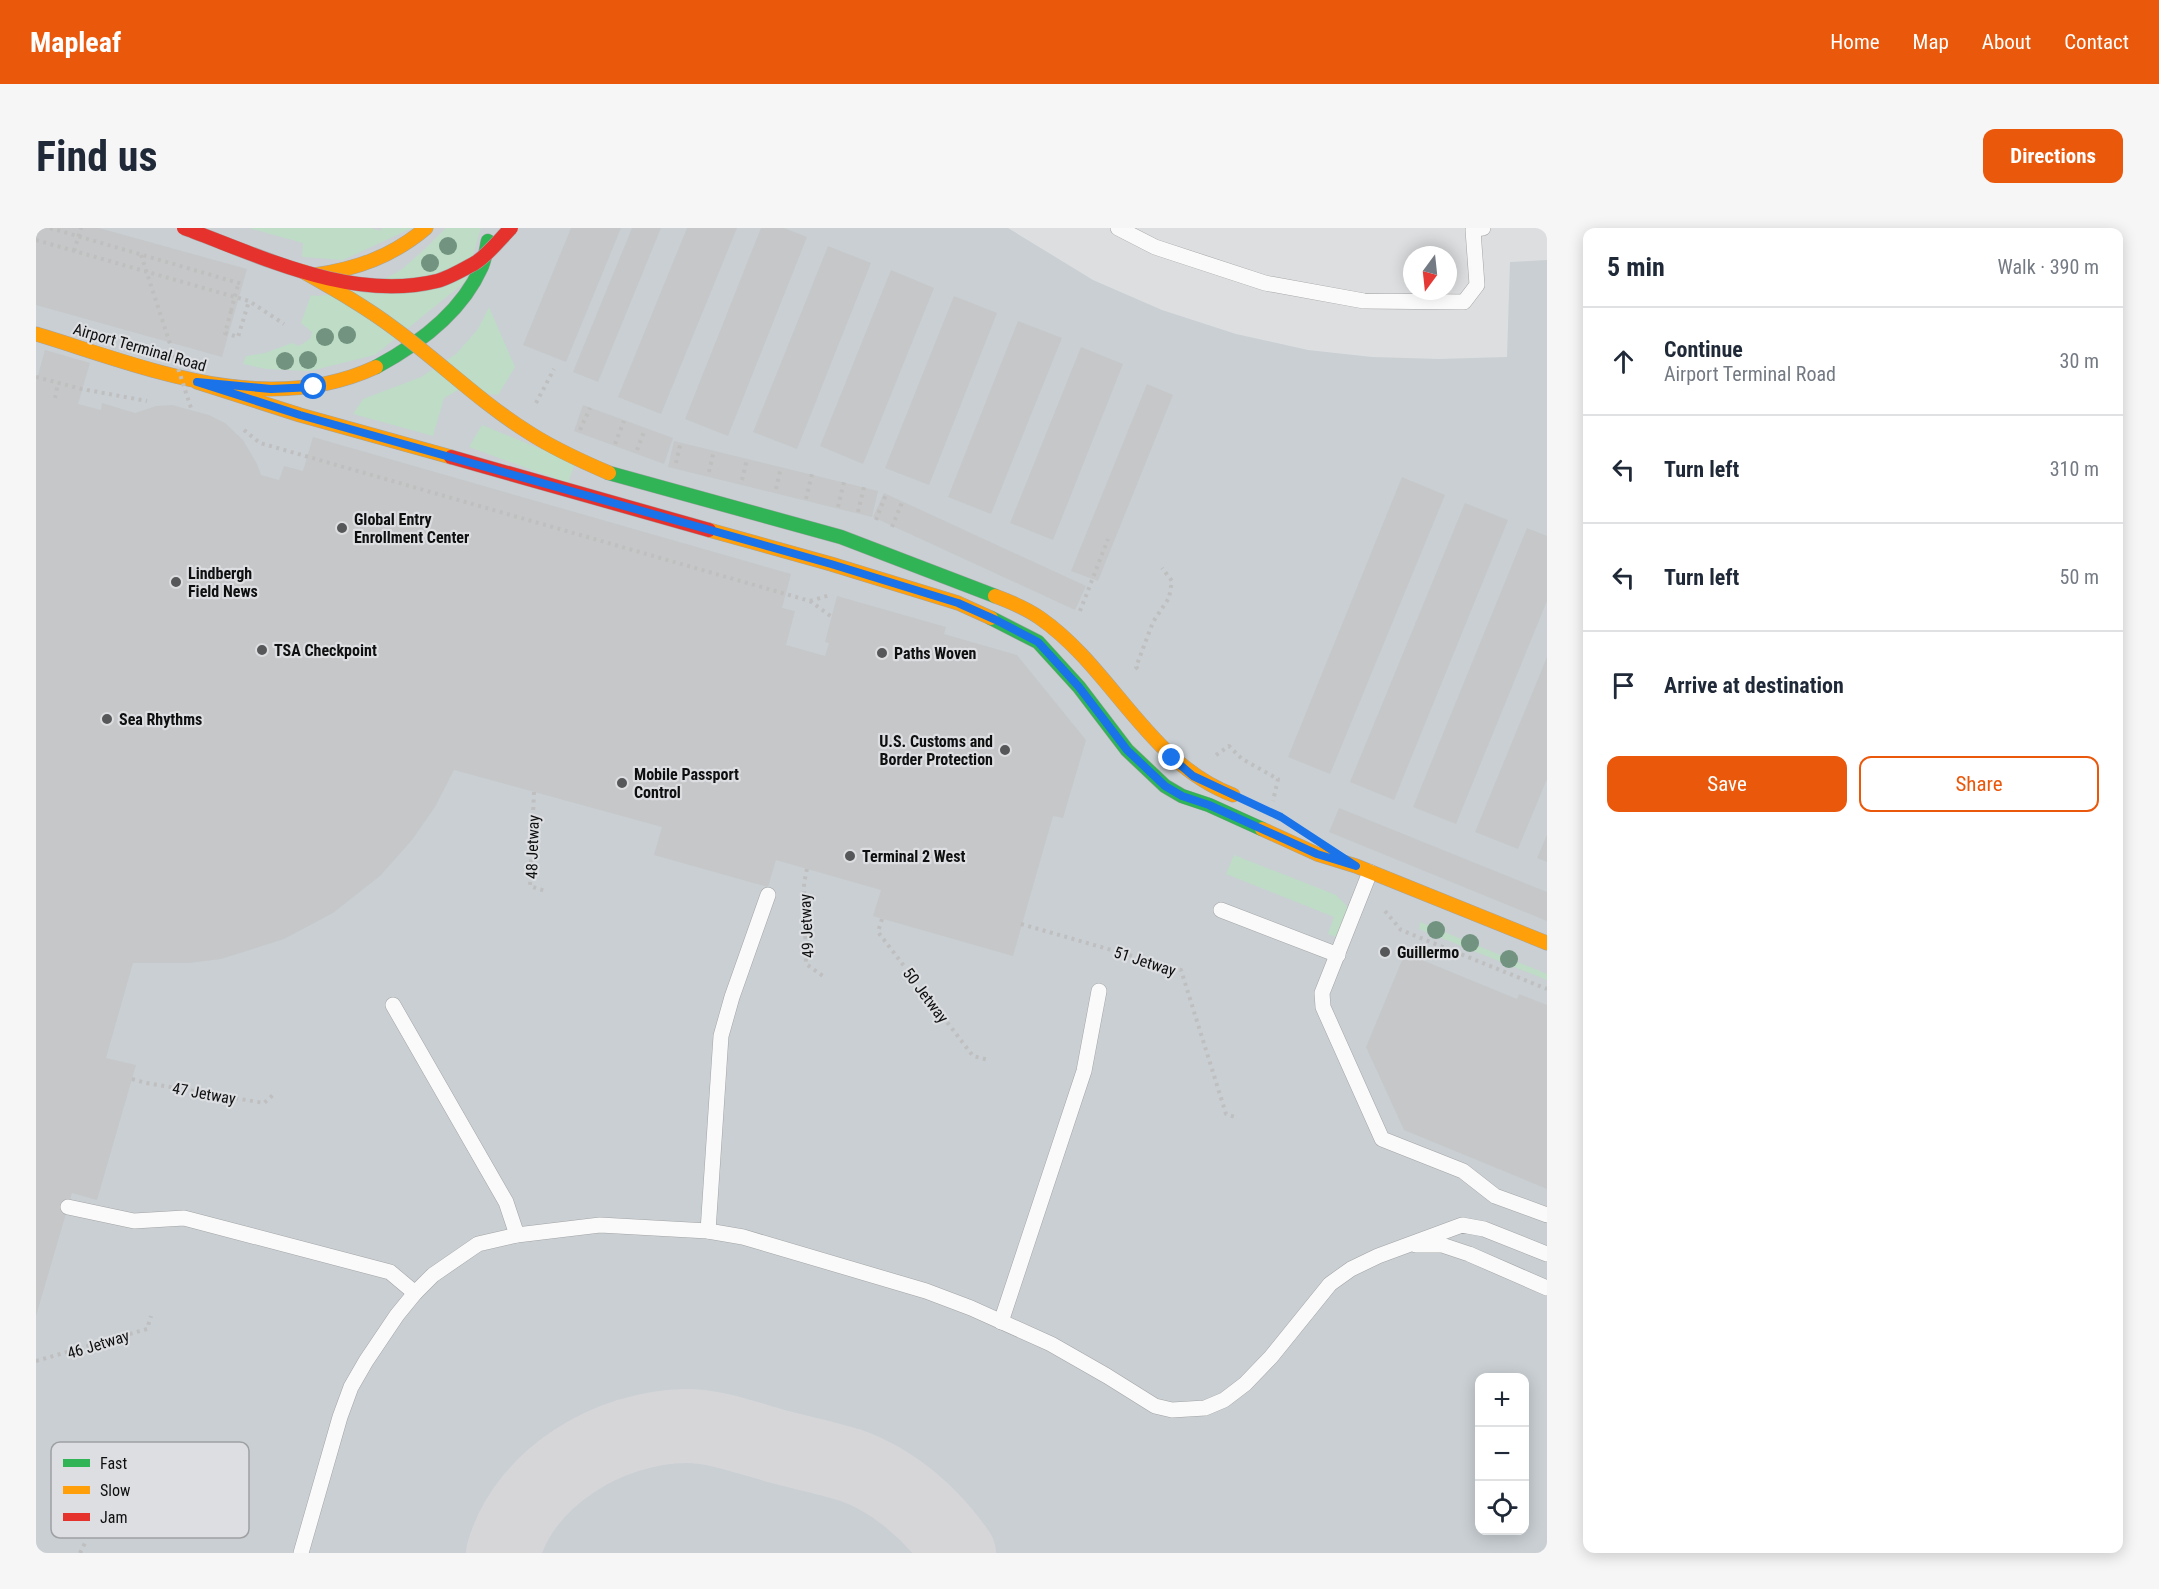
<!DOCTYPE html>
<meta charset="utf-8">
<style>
:root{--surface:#fff;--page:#f6f6f7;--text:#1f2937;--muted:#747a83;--line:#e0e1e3;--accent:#ea580c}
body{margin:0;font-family:"Roboto Condensed",sans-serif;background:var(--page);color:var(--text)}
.controls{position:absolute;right:18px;bottom:18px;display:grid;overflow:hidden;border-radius:12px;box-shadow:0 3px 15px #0003}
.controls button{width:54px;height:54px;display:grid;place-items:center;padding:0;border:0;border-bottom:2px solid var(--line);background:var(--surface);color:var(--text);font:30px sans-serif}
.compass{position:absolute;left:1367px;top:18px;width:54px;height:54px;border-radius:50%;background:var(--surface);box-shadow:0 3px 15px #0003;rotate:195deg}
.stop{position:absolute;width:18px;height:18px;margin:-14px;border:4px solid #1a73e8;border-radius:50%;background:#fff}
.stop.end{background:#1a73e8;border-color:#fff;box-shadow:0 2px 6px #0008}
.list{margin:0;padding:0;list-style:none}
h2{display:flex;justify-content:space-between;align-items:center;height:78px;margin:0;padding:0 24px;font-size:26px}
h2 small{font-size:20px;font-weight:400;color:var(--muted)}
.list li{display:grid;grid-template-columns:39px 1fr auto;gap:18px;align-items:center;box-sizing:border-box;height:108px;padding:0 24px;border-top:2px solid var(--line)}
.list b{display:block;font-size:22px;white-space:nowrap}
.list p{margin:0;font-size:20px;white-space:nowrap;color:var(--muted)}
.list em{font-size:20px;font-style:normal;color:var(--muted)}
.actions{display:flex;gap:12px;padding:18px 24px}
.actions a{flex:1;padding:14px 0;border:2px solid var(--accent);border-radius:12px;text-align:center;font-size:21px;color:var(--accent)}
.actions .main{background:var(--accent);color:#fff}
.icon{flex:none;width:33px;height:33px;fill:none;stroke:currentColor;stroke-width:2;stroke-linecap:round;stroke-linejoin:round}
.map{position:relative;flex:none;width:1511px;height:1325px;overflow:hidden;border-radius:12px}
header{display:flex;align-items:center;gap:36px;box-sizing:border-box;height:84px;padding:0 30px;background:var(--accent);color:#fff}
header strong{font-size:28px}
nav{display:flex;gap:33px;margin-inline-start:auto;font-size:21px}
.intro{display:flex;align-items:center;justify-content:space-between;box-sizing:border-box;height:144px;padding:0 36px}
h1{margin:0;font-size:42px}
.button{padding:15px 27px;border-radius:12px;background:var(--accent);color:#fff;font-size:21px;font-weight:700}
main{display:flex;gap:36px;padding:0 36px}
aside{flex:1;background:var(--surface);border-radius:12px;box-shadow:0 3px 15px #0003}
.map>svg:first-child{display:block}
</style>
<header>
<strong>Mapleaf</strong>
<nav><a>Home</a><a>Map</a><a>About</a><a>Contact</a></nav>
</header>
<div class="intro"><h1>Find us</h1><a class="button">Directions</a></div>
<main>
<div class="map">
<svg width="1511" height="1325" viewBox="0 0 1511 1325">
<rect width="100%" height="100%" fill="#dddee0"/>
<path fill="#c9cfd3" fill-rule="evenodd" d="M0 0H972L1057 52 1126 82 1200 106 1272 122 1336 129 1403 131 1471 129 1474 34 1511 32V1325H0ZM1444 1150H1488V1302H1444Z"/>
<g fill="#bfdcc7">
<polygon points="213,0 335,0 345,3 346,0 376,0 307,32 266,29 267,15"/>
<polygon points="410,0 445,0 429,54 339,127 274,143 230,141 207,136 210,128 229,125 256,115 263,118 274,111 276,104 265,95 275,67 281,68 328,62 365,42 390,20"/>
<polygon points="453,79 479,139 462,167 422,162 408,170 397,208 317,186 327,171 385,149 420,126 442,101"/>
<polygon points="446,197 539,235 532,255 433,219"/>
<polygon points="1198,627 1300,667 1312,679 1300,709 1292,706 1298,689 1190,646"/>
<polygon points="1384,694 1511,746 1511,752 1383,701"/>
</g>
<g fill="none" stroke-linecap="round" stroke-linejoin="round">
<path stroke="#d6d6d8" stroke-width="74" d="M467 1325C489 1248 574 1199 650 1198 681 1198 714 1211 744 1219 767 1225 791 1230 814 1237 859 1253 897 1287 923 1325"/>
</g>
<g fill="#c6c7c8">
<polygon points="0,0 63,0 211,41 186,129 0,77"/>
<polygon points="535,0 585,0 530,134 487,117"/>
<polygon points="596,0 625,0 562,154 537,144"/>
<polygon points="651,0 701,0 625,186 582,169"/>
<polygon points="725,0 748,0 771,9 692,208 649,191"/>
<polygon points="792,18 835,35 761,221 717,204"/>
<polygon points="855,42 898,60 827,236 784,218"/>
<polygon points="918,68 961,85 893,257 849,240"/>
<polygon points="982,93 1026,110 955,286 912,269"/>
<polygon points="1045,119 1087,136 1017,312 974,295"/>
<polygon points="9,122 54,135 42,176 65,182 66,175 99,185 120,178 136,177 173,187 189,195 207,212 221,236 225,247 243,252 248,238 267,243 277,209 755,346 746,380 759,383 750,417 789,428 793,415 789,414 801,368 910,399 908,406 981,427 1050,512 1027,590 1017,588 977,728 837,688 845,662 740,632 732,659 618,627 626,599 418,542 399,579 376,612 344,648 297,685 248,711 185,731 153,735 97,735 70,830 100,837 61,972 36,965 0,1088 0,154"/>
<polygon points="1111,156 1137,167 1062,353 1035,343"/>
<polygon points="547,177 637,210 628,236 538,203"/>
<polygon points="638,213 842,263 836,289 632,239"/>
<polygon points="1366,249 1409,267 1294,546 1252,529"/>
<polygon points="848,265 1050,358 1039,382 837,289"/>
<polygon points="1429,275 1472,292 1358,572 1314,554"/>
<polygon points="1491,300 1511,308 1511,373 1420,596 1377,579"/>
<polygon points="1511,429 1511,551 1482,621 1439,604"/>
<polygon points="1303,580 1511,664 1511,693 1293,604"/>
<polygon points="1511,607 1511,634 1501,630"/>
<polygon points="1369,725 1481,771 1483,766 1511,777 1511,961 1368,902 1330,819"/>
</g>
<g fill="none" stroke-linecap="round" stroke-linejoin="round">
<defs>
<g id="lane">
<polyline points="1082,0 1119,19 1229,55 1328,73 1428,74 1441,57 1437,2 1447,0"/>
<polyline points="1334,644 1286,765 1287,779 1346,911 1427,943 1459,968 1511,987"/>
<polyline points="1185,682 1302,727"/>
<polyline points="357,777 470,974 481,1007"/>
<polyline points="32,979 98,993 148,990 354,1044 379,1065"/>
<polyline points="672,1003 685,808 696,769 732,667"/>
<polyline points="1380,1017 1406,1017 1433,1026 1511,1060"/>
<polyline points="965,1094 1048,843 1063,763"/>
<polyline points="265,1325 304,1189 315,1159 330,1133 361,1087 379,1065 397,1047 442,1016 481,1007 564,997 672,1003 707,1009 890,1063 935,1080 1015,1116 1071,1148 1119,1178 1136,1182 1169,1180 1188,1172 1209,1156 1235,1129 1294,1056 1315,1041 1342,1028 1426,997 1448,1001 1511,1026"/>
</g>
<g id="fast">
<path d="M340 139C381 117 425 85 445 40 449 32 450 22 452 13"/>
<polyline points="573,245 805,309 959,368"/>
<polyline points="955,390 1002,414 1043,459 1091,522 1129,558 1146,568 1173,577 1226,601"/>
</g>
<g id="slow">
<path d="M278 47C321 41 357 28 390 0"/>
<path d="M0 106C109 139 228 191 340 139"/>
<polyline points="161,154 264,187 415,229"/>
<polyline points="673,302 795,336 922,375 955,390"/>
<path d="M959 368C975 374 990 380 1004 390 1076 440 1112 535 1197 567"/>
<polyline points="1226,601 1281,626 1320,638 1511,715"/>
</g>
<polyline id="jam" points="415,229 673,302"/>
</defs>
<use href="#lane" stroke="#a3a4a5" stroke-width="16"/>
<use href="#fast" stroke="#a3a4a5" stroke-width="15"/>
<use href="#slow" stroke="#a3a4a5" stroke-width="15"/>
<use href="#jam" stroke="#a3a4a5" stroke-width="15"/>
<g stroke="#bfbfbf" stroke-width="4" stroke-dasharray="3 4.5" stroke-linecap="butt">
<polyline points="0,12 213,73 248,96"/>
<polyline points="38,23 45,0"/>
<polyline points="195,83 189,105 202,109 213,73"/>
<polyline points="0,149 46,161 111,173"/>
<polyline points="19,170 22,155"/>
<polyline points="500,175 518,141"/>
<polyline points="208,202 224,215 774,373 796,389"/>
<polyline points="544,202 554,180"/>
<polyline points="579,216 588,193"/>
<polyline points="601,222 609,201"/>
<polyline points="640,235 645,213"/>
<polyline points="673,244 678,222"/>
<polyline points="706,252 711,231"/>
<polyline points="740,261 745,239"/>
<polyline points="770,271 776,246"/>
<polyline points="802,279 808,254"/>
<polyline points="822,284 828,259"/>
<polyline points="840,292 850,266"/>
<polyline points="856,299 867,272"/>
<polyline points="774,373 794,367"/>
<polyline points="1044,383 1072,311"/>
<polyline points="1102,441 1100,439 1117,394 1133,370 1136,353 1126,340"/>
<polyline points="1180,527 1193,518 1206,531 1242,551 1237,573"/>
<polyline points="498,564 494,658 509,663"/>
<polyline points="771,641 768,655 770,736 787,748"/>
<polyline points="1349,683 1365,702 1511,761"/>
<polyline points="846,691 842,704 937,828 953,832"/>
<polyline points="985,696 1145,742 1190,886 1202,890"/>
<polyline points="96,851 110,855 228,875 237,867"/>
<polyline points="0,1133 111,1101 115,1088"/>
<polyline points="44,1325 50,1313"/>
</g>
<use href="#lane" stroke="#fafafa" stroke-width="15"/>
<use href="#fast" stroke="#30b455" stroke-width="14"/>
<use href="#slow" stroke="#ff9f0a" stroke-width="14"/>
<use href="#jam" stroke="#e5322d" stroke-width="14"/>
<defs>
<path id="slow-bridge" d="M266 43C298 61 330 79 359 101 404 134 444 174 492 204 518 221 545 233 573 245"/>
<path id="jam-bridge" d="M148 0C227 29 316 74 401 53 413 50 428 41 439 35 452 27 464 11 475 0"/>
</defs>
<use href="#slow-bridge" stroke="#a3a4a5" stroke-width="15" stroke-linecap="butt"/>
<use href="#jam-bridge" stroke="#a3a4a5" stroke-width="15" stroke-linecap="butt"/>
<g stroke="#bfbfbf" stroke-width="4" stroke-dasharray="3 4.5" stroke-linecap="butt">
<polyline points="14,0 206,56"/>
<polyline points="105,27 155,180"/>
<polyline points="195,83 202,57"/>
</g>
<use href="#slow-bridge" stroke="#ff9f0a" stroke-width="14"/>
<use href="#jam-bridge" stroke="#e5322d" stroke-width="14"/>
</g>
<g fill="#71937f">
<circle cx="412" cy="18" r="9"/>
<circle cx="394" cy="35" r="9"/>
<circle cx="311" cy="107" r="9"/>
<circle cx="289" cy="109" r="9"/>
<circle cx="272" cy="132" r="9"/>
<circle cx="249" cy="133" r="9"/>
<circle cx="1400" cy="702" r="9"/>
<circle cx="1434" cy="715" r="9"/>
<circle cx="1473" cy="731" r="9"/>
</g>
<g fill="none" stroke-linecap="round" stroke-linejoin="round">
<polyline stroke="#1a73e8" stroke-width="8" points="278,159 235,161 161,154 264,187 795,336 922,375 960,392 1002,414 1043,459 1091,522 1129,558 1146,568 1173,577 1281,626 1320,638 1245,589 1157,548 1136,530"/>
</g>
<g fill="#565758" stroke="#dcdee1" stroke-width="2">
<circle cx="306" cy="300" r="6"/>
<circle cx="140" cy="354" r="6"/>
<circle cx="226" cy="422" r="6"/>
<circle cx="846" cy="425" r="6"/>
<circle cx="71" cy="491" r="6"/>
<circle cx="969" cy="522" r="6"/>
<circle cx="586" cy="555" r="6"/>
<circle cx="814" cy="628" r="6"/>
<circle cx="1349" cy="724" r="6"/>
</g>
<g text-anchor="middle" stroke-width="4.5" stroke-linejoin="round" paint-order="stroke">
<g font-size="16" fill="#0e0f0f" stroke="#dcdee1">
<text transform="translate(104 119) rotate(16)" y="6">Airport Terminal Road</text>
<text transform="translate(496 619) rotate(-88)" y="6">48 Jetway</text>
<text transform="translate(770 698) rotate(-93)" y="6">49 Jetway</text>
<text transform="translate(1109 733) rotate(18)" y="6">51 Jetway</text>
<text transform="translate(890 767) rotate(53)" y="6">50 Jetway</text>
<text transform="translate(168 865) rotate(10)" y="6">47 Jetway</text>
<text transform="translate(62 1116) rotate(-17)" y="6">46 Jetway</text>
</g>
<g font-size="16" font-weight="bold" fill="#0e0f0f" stroke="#dcdee1" text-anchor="start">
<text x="318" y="297">Global Entry<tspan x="318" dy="18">Enrollment Center</tspan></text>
<text x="152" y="351">Lindbergh<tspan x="152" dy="18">Field News</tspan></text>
<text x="238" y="428">TSA Checkpoint</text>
<text x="858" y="431">Paths Woven</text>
<text x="83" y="497">Sea Rhythms</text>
<text x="957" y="519" text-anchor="end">U.S. Customs and<tspan x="957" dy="18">Border Protection</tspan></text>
<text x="598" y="552">Mobile Passport<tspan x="598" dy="18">Control</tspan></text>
<text x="826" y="634">Terminal 2 West</text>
<text x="1361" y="730">Guillermo</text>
</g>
</g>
<rect x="15" y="1214" width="198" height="96" rx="9" fill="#dcdee1" stroke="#9ea0a2" stroke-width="1.5"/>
<rect x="27" y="1231" width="27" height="8" fill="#30b455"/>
<rect x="27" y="1258" width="27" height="8" fill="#ff9f0a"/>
<rect x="27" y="1285" width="27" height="8" fill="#e5322d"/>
<g font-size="16" fill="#0e0f0f">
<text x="64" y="1241">Fast</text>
<text x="64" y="1268">Slow</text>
<text x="64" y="1295">Jam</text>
</g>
</svg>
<div class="controls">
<button>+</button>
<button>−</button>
<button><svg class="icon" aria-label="locate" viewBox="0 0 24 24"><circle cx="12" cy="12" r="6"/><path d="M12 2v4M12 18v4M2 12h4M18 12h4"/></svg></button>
</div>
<svg class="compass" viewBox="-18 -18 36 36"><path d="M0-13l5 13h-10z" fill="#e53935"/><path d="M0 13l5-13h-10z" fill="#747a83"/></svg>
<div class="stop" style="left:278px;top:159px"></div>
<div class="stop end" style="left:1136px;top:530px"></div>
</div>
<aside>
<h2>5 min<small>Walk · 390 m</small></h2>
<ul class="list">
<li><svg class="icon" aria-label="ahead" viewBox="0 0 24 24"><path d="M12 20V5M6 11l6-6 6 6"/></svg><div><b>Continue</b><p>Airport Terminal Road</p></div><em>30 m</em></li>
<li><svg class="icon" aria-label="left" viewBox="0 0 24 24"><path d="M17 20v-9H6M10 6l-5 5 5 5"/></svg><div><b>Turn left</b></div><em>310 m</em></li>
<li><svg class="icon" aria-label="left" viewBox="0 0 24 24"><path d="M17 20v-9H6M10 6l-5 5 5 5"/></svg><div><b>Turn left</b></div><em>50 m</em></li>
<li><svg class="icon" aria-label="arrive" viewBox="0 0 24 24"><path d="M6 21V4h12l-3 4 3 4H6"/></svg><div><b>Arrive at destination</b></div></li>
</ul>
<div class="actions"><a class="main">Save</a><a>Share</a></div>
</aside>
</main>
